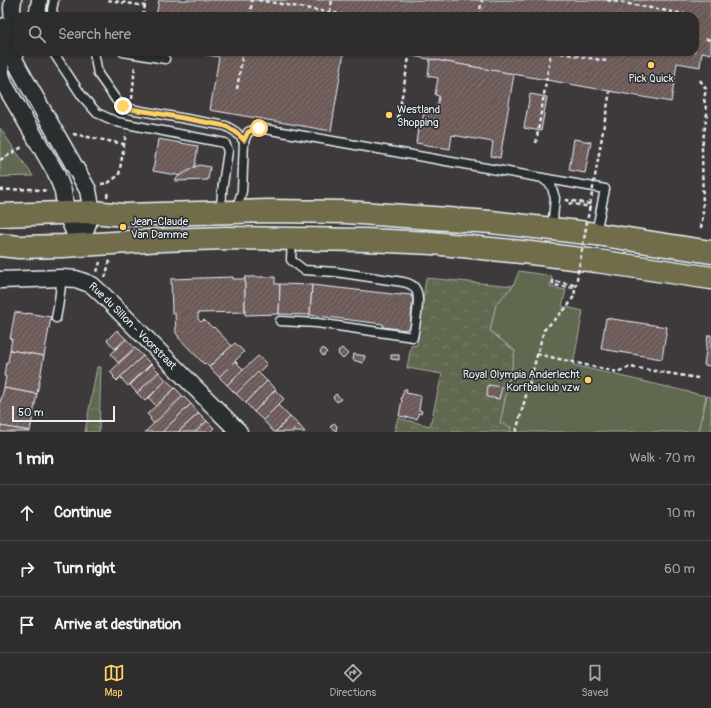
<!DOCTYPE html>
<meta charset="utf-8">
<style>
:root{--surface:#2e2c2c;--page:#3a3838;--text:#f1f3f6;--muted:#a7a7a9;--line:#494848;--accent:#ffd166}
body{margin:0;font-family:Pangolin,sans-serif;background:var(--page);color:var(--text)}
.scale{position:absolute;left:12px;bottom:10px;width:103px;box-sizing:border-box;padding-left:4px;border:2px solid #e8f1f8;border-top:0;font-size:11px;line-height:14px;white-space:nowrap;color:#e8f1f8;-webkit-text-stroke:3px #2a2d2e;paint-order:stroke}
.stop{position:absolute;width:12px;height:12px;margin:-9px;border:3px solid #ffd166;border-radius:50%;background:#fff}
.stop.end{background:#ffd166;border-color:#fff;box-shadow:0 1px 4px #0008}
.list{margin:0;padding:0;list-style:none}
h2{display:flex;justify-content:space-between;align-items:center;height:52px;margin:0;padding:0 16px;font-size:17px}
h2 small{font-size:13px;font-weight:400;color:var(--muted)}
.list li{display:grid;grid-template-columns:26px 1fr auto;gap:12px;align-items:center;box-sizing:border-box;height:56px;padding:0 16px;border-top:1px solid var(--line)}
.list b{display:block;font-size:15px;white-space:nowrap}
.list em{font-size:13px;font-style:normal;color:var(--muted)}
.icon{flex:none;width:22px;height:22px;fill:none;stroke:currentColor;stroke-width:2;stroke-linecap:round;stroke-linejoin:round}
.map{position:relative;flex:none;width:711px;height:432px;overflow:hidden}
.search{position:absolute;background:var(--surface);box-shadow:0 1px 3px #0004;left:12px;right:12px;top:12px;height:44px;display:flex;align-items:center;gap:10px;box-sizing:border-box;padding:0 14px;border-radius:12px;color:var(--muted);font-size:15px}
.sheet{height:220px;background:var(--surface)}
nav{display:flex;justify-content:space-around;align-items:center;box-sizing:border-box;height:56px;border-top:1px solid var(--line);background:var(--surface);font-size:11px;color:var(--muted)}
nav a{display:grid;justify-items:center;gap:2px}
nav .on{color:var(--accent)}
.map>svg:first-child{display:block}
</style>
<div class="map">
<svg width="711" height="432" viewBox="0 0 711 432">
<defs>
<pattern id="forest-crowns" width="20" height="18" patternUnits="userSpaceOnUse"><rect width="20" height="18" fill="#61684f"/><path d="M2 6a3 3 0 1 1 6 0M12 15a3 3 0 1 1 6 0" fill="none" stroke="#787e69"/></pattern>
<pattern id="building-hatch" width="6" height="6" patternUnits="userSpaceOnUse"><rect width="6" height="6" fill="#6c5a59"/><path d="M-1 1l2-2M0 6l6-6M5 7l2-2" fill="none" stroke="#817272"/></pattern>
</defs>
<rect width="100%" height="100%" fill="#3e3a3b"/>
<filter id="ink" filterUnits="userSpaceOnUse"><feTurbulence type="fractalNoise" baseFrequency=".025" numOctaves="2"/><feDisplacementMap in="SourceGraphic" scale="8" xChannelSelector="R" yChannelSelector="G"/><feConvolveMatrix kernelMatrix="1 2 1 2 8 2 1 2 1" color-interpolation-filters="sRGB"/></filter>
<g filter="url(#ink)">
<g fill="#61684f" stroke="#a4aca4">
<polygon points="0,128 33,176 0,177"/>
<polygon points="519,271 552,276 550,287 566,290 562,306 583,311 573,365 706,396 698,432 510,432 511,427 500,424 515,351 490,331 496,304 513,286"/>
<polygon points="707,396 711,397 711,432 699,432"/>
</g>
<g fill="url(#forest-crowns)" stroke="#a4aca4">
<polygon points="426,278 513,286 496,304 490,331 515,351 500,423 511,427 510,432 394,432 398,418 430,426 442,374 407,368 411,346 417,345"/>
<polygon points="97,367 101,367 99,432 85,432"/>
</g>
<g fill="url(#building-hatch)" stroke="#e8f1f8">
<polygon points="159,0 711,0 711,54 702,52 700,67 677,63 671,102 389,52 695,52 695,16 156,16"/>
<polygon points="188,52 344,52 331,131 210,110 219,57"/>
<polygon points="430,59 514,74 500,158 491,156 493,142 452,135 450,149 416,143 418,128 421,129 424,111 436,113 439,96 435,95 438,78 428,76"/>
<polygon points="530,94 547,97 541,131 524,128"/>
<polygon points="158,139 198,146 193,178 153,171"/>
<polygon points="574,139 591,142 585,173 569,170"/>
<polygon points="199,165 210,167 208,180 175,181 175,180 179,176 195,167"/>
<polygon points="233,277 233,279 245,279 245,312 198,313 198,319 201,322 204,320 213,328 214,327 232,346 209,367 205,363 204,364 178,337 179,337 176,333 175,313 172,313 171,279"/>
<polygon points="245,277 275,277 275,284 280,284 279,314 245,315"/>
<polygon points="280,284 312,285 310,315 279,314"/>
<polygon points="312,285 401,295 401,294 412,295 411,297 413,297 410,328 407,328 407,330 383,327 383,324 310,315"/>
<polygon points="15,312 27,314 27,313 51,317 44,356 10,350 12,339 10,339"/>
<polygon points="606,318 667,327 662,359 601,349"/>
<polygon points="117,330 126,339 115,349 107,340"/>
<polygon points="708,335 711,335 711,366 704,365"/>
<polygon points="126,339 135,348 118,363 111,354"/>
<polygon points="235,343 244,352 219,377 209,367"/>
<polygon points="135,348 143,356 117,381 113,377 114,376 110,372"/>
<polygon points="323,348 327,352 323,356 320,352"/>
<polygon points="342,348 348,354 343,359 338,354 339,353 338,351"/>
<polygon points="10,350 44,356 37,394 4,388 6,376 4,376 6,362 8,362"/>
<polygon points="354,354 365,356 363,363 353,360"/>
<polygon points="391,355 399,355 399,360 391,359"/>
<polygon points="143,356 151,364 128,386 120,377"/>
<polygon points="258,356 267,364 236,394 227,385"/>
<polygon points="235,361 243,369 227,385 219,377"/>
<polygon points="151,364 159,372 137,393 130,385"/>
<polygon points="159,372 166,380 145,401 137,393"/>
<polygon points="258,372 267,381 246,403 236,394"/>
<polygon points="166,380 175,388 156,406 149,398"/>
<polygon points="267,381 276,389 254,412 246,403"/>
<polygon points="488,385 502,387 499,399 487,397"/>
<polygon points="4,388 37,394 30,431 0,426 0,400 1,400"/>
<polygon points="175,388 183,396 154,424 150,419 151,418 147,414"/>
<polygon points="404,389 407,389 406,393 421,396 419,410 422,411 421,414 418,413 417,419 399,416 402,400 401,400"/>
<polygon points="275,390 284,399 263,420 254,412"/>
<polygon points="336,394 341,399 337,402 333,397"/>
<polygon points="183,396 191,404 162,432 145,432"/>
<polygon points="191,404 199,413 178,432 162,432"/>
<polygon points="278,405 290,417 275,432 274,432 263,420"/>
<polygon points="199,413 207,421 195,432 178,432"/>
<polygon points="290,417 299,425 292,432 275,432"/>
<polygon points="207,421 214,428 210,432 195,432"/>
<polygon points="334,423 337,426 336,431 330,427"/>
<polygon points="299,425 305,432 292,432"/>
<polygon points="0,426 30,431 30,432 0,432"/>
</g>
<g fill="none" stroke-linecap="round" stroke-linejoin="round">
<defs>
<g id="service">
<polyline points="33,16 36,0"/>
<polyline points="41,16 43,0"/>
<polyline points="54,16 52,10 54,0"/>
<polyline points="53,52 82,96 97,113 117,122 127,124 225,143 228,151 222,191 221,211"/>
<polyline points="94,52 98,74 117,101 123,106 130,109 226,126 236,132 244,141"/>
<polyline points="123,52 165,59"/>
<polyline points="542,178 551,185 555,198 552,229"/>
<polyline points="236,211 242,191 244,141 248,132 259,128 605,189 596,233"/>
<path d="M56 318C59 305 60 291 62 278"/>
<path d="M280 321 317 323 413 337C415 326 421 299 416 290 414 285 408 283 403 282L336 272 304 270 291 260 292 239"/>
</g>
<g id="minor">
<polyline points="13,0 12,8 13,23 13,42 15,61 22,74 80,176 88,190 92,212 80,245"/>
<polyline points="0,61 5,26"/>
<polyline points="0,64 1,74 4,84 56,173 63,191 66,213 80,245"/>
<path id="s1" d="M0 280 62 278 76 279 87 283 92 285 105 297 239 432"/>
</g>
<g id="primary">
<polyline points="0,215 92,212 124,215 268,211 346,212 491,222 596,234 711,252"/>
<polyline points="0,245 19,247 63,246 163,240 226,238 366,240 432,243 531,253 597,261 711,278"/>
</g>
</defs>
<use href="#service" stroke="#e8f1f8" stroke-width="11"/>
<use href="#minor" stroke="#e8f1f8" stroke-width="19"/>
<use href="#primary" stroke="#e8f1f8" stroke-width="25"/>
<g stroke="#e8f1f8" stroke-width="2.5" stroke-dasharray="4 3" stroke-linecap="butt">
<polyline points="108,0 145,6"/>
<polyline points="258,0 351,16"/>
<polyline points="607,0 684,14 683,16"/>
<polyline points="330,12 332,0"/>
<polyline points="143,16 146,0"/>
<polyline points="250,16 252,0"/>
<polyline points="479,16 482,0"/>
<polyline points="706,39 711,40"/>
<polyline points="554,52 607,61"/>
<polyline points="700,80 706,89 704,99 707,113 702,147 703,212 701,229"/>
<polyline points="237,89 243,52"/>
<polyline points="132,99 135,64"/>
<polyline points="398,118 410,52"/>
<polyline points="73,134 124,144"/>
<polyline points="536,143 551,52"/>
<polyline points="0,160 24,146"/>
<polyline points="101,184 108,183 119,175 126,133"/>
<polyline points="0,190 30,189 49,191"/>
<polyline points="107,197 108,190"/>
<polyline points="590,204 567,200 567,203 591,207"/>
<polyline points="97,272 100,262"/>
<polyline points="105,278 110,260"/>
<polyline points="574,285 553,281 553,285 575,288"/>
<polyline points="537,354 617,372 630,367 698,378"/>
<polyline points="516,432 544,330 568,306"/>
</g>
<use href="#service" stroke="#2a2d2e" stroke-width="8"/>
<use href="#minor" stroke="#2a2d2e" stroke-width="16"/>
<use href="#primary" stroke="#716d4b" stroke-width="22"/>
<polyline stroke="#e8f1f8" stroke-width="2.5" stroke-dasharray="4 3" stroke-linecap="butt" points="568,306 574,296 610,91"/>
</g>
</g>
<g fill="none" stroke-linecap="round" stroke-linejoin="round" filter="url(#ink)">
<polyline stroke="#ffd166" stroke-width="5" points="123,106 130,109 150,112 226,126 236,132 244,140 248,132 259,128"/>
</g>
<g fill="#ffd166" stroke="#2a2d2e" stroke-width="1.5">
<circle cx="651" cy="65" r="4"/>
<circle cx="389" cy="115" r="4"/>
<circle cx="123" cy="227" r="4"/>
<circle cx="588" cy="380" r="4"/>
</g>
<g text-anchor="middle" stroke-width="3" stroke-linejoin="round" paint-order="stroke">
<g font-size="11" fill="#e8f1f8" stroke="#2a2d2e" text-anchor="start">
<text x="651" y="82" text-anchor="middle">Pick Quick</text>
<text x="397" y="113">Westland<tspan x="397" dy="13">Shopping</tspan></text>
<text x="131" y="225">Jean-Claude<tspan x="131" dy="13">Van Damme</tspan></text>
<text x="580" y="378" text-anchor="end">Royal Olympia Anderlecht<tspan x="580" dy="13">Korfbalclub vzw</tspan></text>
</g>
<g font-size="11" fill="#e8f1f8" stroke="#2a2d2e">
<text dy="4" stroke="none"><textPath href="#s1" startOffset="151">Rue du Sillon - Voorstraat</textPath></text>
</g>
</g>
</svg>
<div class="scale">50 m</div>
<div class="stop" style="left:259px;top:128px"></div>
<div class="stop end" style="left:123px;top:106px"></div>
<div class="search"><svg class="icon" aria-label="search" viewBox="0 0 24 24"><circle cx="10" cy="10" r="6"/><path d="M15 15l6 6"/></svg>Search here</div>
</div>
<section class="sheet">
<h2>1 min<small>Walk · 70 m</small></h2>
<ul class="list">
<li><svg class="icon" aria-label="ahead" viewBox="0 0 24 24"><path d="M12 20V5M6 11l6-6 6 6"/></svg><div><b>Continue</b></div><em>10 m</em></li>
<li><svg class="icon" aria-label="right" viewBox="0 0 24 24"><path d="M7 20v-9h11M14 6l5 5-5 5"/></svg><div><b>Turn right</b></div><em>60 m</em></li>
<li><svg class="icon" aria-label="arrive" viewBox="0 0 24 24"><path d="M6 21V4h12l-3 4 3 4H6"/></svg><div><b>Arrive at destination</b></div></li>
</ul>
</section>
<nav>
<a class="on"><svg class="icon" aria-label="map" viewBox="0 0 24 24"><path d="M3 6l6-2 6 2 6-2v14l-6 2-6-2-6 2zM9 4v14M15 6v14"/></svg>Map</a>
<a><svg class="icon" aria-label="directions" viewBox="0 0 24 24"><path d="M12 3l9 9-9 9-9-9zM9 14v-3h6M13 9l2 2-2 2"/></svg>Directions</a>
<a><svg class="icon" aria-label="saved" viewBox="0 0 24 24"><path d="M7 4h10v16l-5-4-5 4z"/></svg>Saved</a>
</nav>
